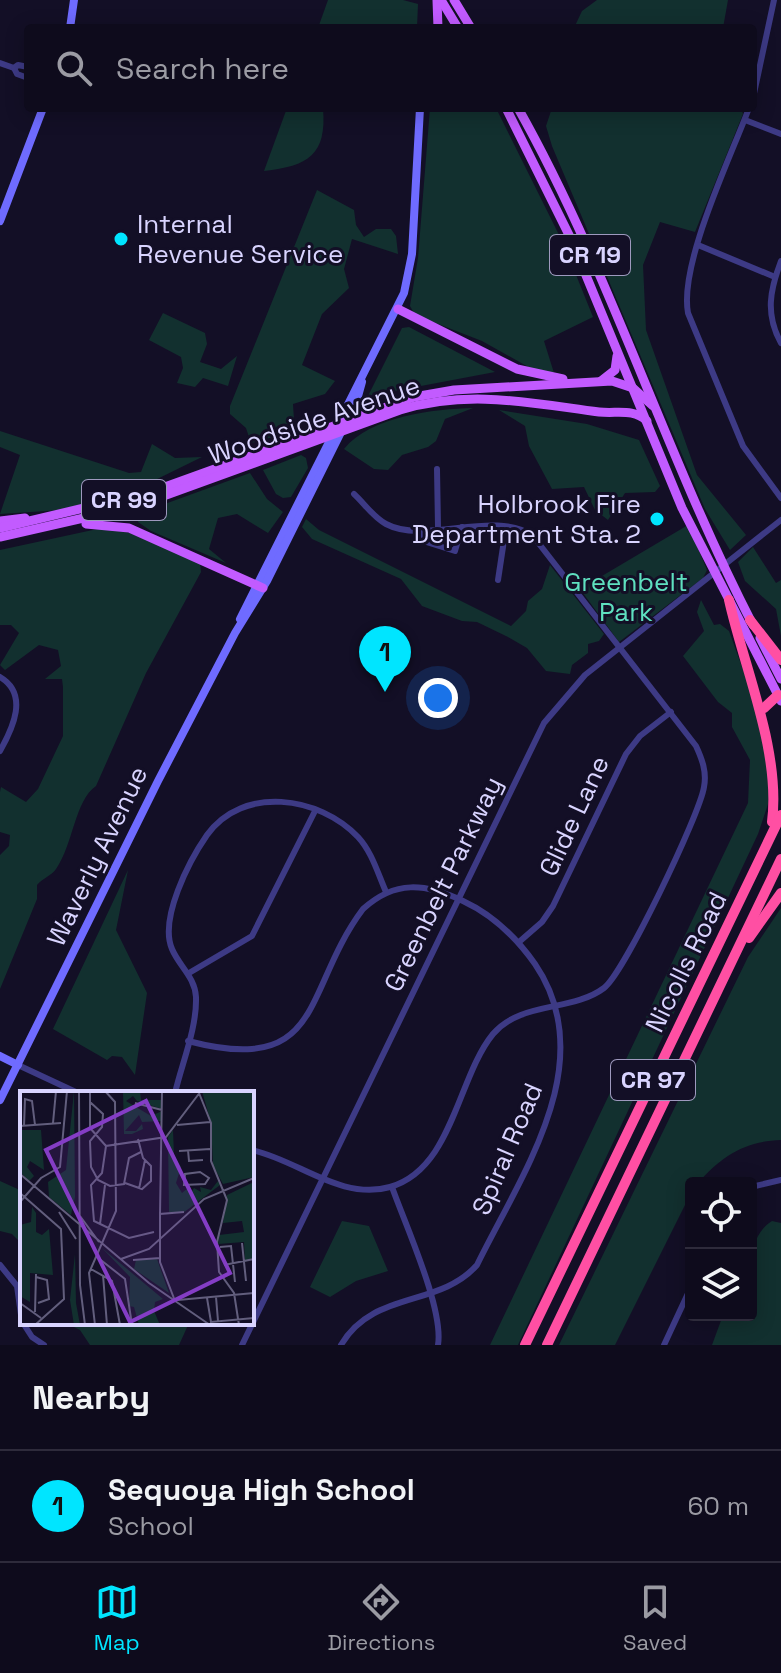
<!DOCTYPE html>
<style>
:root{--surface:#0e0b1c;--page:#1c1929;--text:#f1f3f6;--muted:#9b9ba3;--line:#2e2b3b;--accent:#00e5ff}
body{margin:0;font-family:"Space Grotesk",sans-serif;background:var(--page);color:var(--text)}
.controls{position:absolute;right:24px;bottom:24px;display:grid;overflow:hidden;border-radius:8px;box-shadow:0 4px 20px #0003}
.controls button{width:72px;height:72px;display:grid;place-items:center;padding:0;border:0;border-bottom:2px solid var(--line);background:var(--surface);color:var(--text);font:40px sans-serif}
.you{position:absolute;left:438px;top:698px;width:28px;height:28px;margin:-20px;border:6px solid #fff;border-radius:50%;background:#1a73e8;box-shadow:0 0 0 12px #1a73e833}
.badge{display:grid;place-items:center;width:52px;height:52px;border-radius:50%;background:var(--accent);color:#111;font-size:26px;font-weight:700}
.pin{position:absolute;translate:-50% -66px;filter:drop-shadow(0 2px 4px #0008)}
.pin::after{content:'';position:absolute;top:42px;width:28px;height:24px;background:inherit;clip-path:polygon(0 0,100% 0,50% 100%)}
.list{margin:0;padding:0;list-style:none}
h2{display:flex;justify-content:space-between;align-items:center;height:104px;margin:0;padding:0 32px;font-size:34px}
h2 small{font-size:26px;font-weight:400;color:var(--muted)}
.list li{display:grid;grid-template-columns:52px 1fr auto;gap:24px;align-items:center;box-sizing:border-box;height:112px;padding:0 32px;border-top:2px solid var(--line)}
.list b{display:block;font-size:30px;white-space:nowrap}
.list p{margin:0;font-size:26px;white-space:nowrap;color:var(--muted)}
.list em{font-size:26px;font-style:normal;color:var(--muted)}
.icon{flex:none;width:44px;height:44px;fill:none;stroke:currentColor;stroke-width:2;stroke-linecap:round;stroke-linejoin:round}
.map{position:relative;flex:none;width:781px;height:1345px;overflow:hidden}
.search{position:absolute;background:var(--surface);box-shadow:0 4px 20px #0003;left:24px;right:24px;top:24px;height:88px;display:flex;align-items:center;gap:20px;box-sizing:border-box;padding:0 28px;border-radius:8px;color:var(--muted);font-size:30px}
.sheet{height:216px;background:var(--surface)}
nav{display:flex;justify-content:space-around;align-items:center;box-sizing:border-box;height:112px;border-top:2px solid var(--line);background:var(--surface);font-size:22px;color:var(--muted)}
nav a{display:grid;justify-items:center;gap:4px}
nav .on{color:var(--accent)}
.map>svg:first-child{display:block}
</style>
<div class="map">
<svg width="781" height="1345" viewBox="0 0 781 1345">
<rect width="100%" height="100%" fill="#130f26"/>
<g fill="#12302f">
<polygon points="328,0 403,0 418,4 417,28 318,28"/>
<polygon points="597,0 728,0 723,28 574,28 582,11"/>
<path d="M287 108H323C327 155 308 166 264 171Z"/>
<polygon points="430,108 496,108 564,245 593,317 544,341 554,373 532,369 482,341 415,315 410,306 418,258"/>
<polygon points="552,108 741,108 743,114 695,232 660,222 643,265 646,330 697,475 746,535 730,550 705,509 552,146 546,126"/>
<polygon points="317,190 354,210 356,225 364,237 376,229 391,229 396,236 398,254 352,239 344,269 349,288 322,314 302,365 335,381 325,394 293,404 294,420 273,437 251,443 246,428 230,414 230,406"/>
<polygon points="163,313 205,333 207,344 200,362 221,369 237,356 228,386 203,378 195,387 177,383 183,368 181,357 149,340"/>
<polygon points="409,327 495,372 368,396 402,328"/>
<path d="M473 408 445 419 436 441 428 447 402 455 388 470 374 469 344 449C371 416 434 409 473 408Z"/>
<polygon points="499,410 587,424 639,440 660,486 655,492 625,493 608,520 595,510 584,487 552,489 529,446 525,426"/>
<polygon points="0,431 129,473 141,472 152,444 175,458 202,457 149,483 62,510 0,514 20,455 0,447"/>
<polygon points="301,455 306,458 308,468 291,497 283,498 276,494 263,470"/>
<polygon points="250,473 267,499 283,512 268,533 237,514 218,518 209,549 226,563 151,531 138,522 140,513"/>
<polygon points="306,519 319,530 511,626 526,611 528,601 542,589 550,565 604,634 599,641 588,644 588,653 572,665 570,674 546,671 527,648 508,637 477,622 462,621 422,606 401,579 312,539 302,527"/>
<polygon points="688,525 707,570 703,578 619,642 580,589"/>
<path d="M102 528 130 533 200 563 201 572 146 673 96 786C75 800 73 845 56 869 51 876 43 878 37 885V899L0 989V855L9 846 10 835 0 832V792L1 787 26 802 38 789 63 736V687L62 679H45L61 666 58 650 39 645 5 670 0 665 19 633 11 625H0V550Z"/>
<polygon points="753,547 776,583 781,580 781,636 776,609 745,581 738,562"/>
<polygon points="701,600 714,625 720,624 729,631 758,711 768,763 770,798 758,834 518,1345 490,1345 748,803 750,760 732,727 732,713 718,702 683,656 704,631 697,612"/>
<polygon points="128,870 116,930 147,993 135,1075 122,1057 112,1056 107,1060 53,1029"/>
<path d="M781 908V1140C744 1141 721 1157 698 1183H691V1193L615 1345H559L748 957Z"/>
<polygon points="0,1181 22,1191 22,1244 12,1234 0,1231"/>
<polygon points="342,1221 369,1226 388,1271 356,1281 330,1297 310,1287"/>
<path d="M772 1221 781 1223V1345H712L723 1315H751C751 1286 743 1239 772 1221Z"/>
<polygon points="66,1323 189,1323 179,1345 90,1345 80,1330"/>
</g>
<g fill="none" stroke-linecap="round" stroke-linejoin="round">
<g stroke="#3d3a85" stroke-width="6">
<polyline points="0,63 14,68"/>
<polyline points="28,67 18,65 14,68 17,74 28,78"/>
<polyline points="753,98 774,0"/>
<path d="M749 108C730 159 679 264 688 313L743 446 781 498"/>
<polyline points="745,120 781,134"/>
<polyline points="698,245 775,277"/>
<path d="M781 261C770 290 765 314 781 343"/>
<polyline points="437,469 438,527"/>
<polyline points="420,529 420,540 455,551 462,527"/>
<polyline points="498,580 506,527"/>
<path d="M0 677C29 694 13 728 0 751"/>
<polyline points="519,942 542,922 553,906 626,754 640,736 671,712"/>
<polyline points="189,973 252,936 315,811"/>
<path d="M188 1041C326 1077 302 990 363 909 395 880 425 883 463 901 493 915 516 937 535 964 602 1062 521 1175 477 1265 439 1308 373 1290 341 1345"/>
<polyline points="18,1065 78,1093"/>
<path d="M175 1093C182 1063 197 1028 196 997 195 977 179 966 172 949 159 919 189 861 207 835 243 785 319 796 358 837 372 852 378 874 386 892"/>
<path d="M252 1150C298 1160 341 1201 390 1187 453 1169 457 1078 493 1034 521 1001 572 1012 604 988 624 973 700 814 704 787 707 772 702 759 696 746L533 536C495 509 425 545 386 524 373 517 364 503 354 494"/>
<path d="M392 1187C405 1224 444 1309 438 1345"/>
<polyline points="751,1187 781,1180"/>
<polyline points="0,1265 17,1286 22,1322"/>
<polyline points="23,1323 32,1337 44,1345"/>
<polyline points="242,1345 544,723 585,675 781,520"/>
<polyline points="664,1345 691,1287"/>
</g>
<g stroke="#6f6bff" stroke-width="8">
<polyline points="70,28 74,0"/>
<polyline points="0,221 43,108"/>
<polyline points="240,619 404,293 412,254 420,108"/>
<polyline points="0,1056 18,1065"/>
<polyline points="0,1100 158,781 235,633 267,581 357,400 362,382"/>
</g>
<g stroke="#c25bff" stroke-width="9">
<polyline points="437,0 438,28"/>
<polyline points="441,0 458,28"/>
<polyline points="454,0 471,28"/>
<polyline points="506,108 571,239 682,508 781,701"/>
<path d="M518 108C611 273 666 457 753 625"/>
<polyline points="398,309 517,369 563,379"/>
<polyline points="601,381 615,370 617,356"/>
<polyline points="0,521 25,518"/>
<polyline points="86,524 129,528 263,588"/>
<polyline points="0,528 151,492 414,397 454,390 612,381 633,388 653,406"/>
<path d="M0 537 136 506 400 410C469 389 530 403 599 412 617 414 633 408 647 421"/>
<polyline points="760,638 781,679"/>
</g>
<g stroke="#ff4fa3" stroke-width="10">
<path d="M729 600C744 668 781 751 772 822"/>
<polyline points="750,620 781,660"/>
<polyline points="764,708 778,695"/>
<polyline points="749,938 781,893"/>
<polyline points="525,1345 781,815"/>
<polyline points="547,1345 781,859"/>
</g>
</g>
<g fill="#00e5ff" stroke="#130f26" stroke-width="3">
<circle cx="121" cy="239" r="8"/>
<circle cx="657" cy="519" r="8"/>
</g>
<g text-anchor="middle" stroke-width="6" stroke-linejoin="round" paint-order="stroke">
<g fill="#130f26" stroke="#9e99be" stroke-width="2">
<rect x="550" y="235" width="80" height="40" rx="6"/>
<rect x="82" y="480" width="84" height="40" rx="6"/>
<rect x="611" y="1060" width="84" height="40" rx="6"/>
</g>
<g font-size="24" font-weight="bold" fill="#d9d4ff">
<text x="590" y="263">CR 19</text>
<text x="124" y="508">CR 99</text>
<text x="653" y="1088">CR 97</text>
</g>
<g font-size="26" fill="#d9d4ff" stroke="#130f26" text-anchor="start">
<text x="137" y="233">Internal<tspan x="137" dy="30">Revenue Service</tspan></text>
<text x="641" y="513" text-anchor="end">Holbrook Fire<tspan x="641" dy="30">Department Sta. 2</tspan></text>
</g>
<g font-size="26" fill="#d9d4ff" stroke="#130f26">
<text transform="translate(314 420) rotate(-19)" y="9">Woodside Avenue</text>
<text transform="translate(574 816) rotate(-65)" y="9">Glide Lane</text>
<text transform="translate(97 856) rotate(-64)" y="9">Waverly Avenue</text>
<text transform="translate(443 884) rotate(-64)" y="9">Greenbelt Parkway</text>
<text transform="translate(686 962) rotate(-64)" y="9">Nicolls Road</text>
<text transform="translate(507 1149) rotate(-67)" y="9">Spiral Road</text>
</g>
<g font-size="26" fill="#5fe0c0" stroke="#130f26">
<text x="626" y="591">Greenbelt<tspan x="626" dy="30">Park</tspan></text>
</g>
</g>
<g transform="translate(20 1091)">
<rect width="234" height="234" fill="#130f26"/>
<path d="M54 0 55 106 51 124 29 106 28 91 46 79ZM103 0H120L121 9H142V18L117 10 113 5 106 10 131 25 142 20V30L122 31 119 24 105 40H116L122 33 123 38 112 43H104ZM234 0V86L203 93 193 74 191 32 182 0ZM0 39H21L24 79 10 70 7 76 14 85 9 90 0 81ZM153 39 154 64 161 76 156 92 162 102 168 97 170 103 174 97 181 101 180 96 191 99 198 90 200 94 163 122 149 121 148 46ZM234 91V166L225 171 224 151 198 153 199 144 224 141 222 130 203 132 207 104ZM12 116 16 122V141L22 144 29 138 33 184 10 182V211L0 205V134L11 131ZM82 157 143 208 135 211 134 220 140 234H119L114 216 109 215 110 186ZM55 163 56 212 60 234H54L50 209ZM137 168 149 202 114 178 116 169Z" fill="#12302f"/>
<path fill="none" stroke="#625e7d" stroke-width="2" d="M59 0 60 194 65 234M70 0V37L86 55M179 2 191 32V70L207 109 197 151 199 181 214 202 219 234M70 11 83 23 82 36 70 50 71 76 78 89 90 95 104 93 109 67 121 61M115 12 142 19M33 32 36 0M157 34 190 31M0 35 41 32M4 35 5 8 12 10 15 34M168 59 169 70 183 69M159 60 190 58M180 81 189 87 185 93 164 94 165 83ZM0 83 129 192 190 234M105 92 122 98 131 90V75L123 67 118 48M119 98 125 69M0 102 41 138 44 208 15 234M0 111 21 87 40 76 47 0M39 121 56 148M140 123 142 0M60 125 79 151M80 133 85 94M134 141 109 147 74 130 71 94 82 82 86 55 146 46 181 0M222 152 226 190M200 156 211 155 215 191M77 166 105 188 112 234M101 168 129 158 184 108 234 87M113 169 140 167M204 174 234 168M71 178 92 190 100 234M83 184 87 234M16 186 27 189 29 208 18 212M196 206 198 230M187 207 191 231 234 227M158 209 234 202M155 210 140 171V123L164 121M0 212 21 227M15 221 16 183M75 234 69 182 96 120 95 11 85 0"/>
<path fill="#843dc5" fill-opacity="0.15" stroke="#843dc5" stroke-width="4" d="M126 10 210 182 110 231 26 59Z"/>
<rect width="234" height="234" fill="none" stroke="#d9d4ff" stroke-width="4"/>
</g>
</svg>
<div class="controls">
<button><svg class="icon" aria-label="locate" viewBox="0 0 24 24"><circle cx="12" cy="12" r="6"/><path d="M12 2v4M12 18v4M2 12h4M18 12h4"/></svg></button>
<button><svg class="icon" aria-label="layers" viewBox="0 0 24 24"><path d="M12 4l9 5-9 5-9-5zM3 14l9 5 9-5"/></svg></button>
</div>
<div class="you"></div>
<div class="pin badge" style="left:385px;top:692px">1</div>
<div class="search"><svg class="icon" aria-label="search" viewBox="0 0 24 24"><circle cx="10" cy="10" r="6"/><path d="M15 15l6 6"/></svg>Search here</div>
</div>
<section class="sheet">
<h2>Nearby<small></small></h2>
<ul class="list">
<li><span class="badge">1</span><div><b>Sequoya High School</b><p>School</p></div><em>60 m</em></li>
</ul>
</section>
<nav>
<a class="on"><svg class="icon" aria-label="map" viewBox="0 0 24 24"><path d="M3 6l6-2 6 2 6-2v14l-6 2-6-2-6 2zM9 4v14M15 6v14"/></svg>Map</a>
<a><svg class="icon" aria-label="directions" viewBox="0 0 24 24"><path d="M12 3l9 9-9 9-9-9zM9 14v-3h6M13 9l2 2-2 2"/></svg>Directions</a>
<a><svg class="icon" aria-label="saved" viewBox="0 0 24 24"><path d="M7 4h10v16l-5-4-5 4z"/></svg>Saved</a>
</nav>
